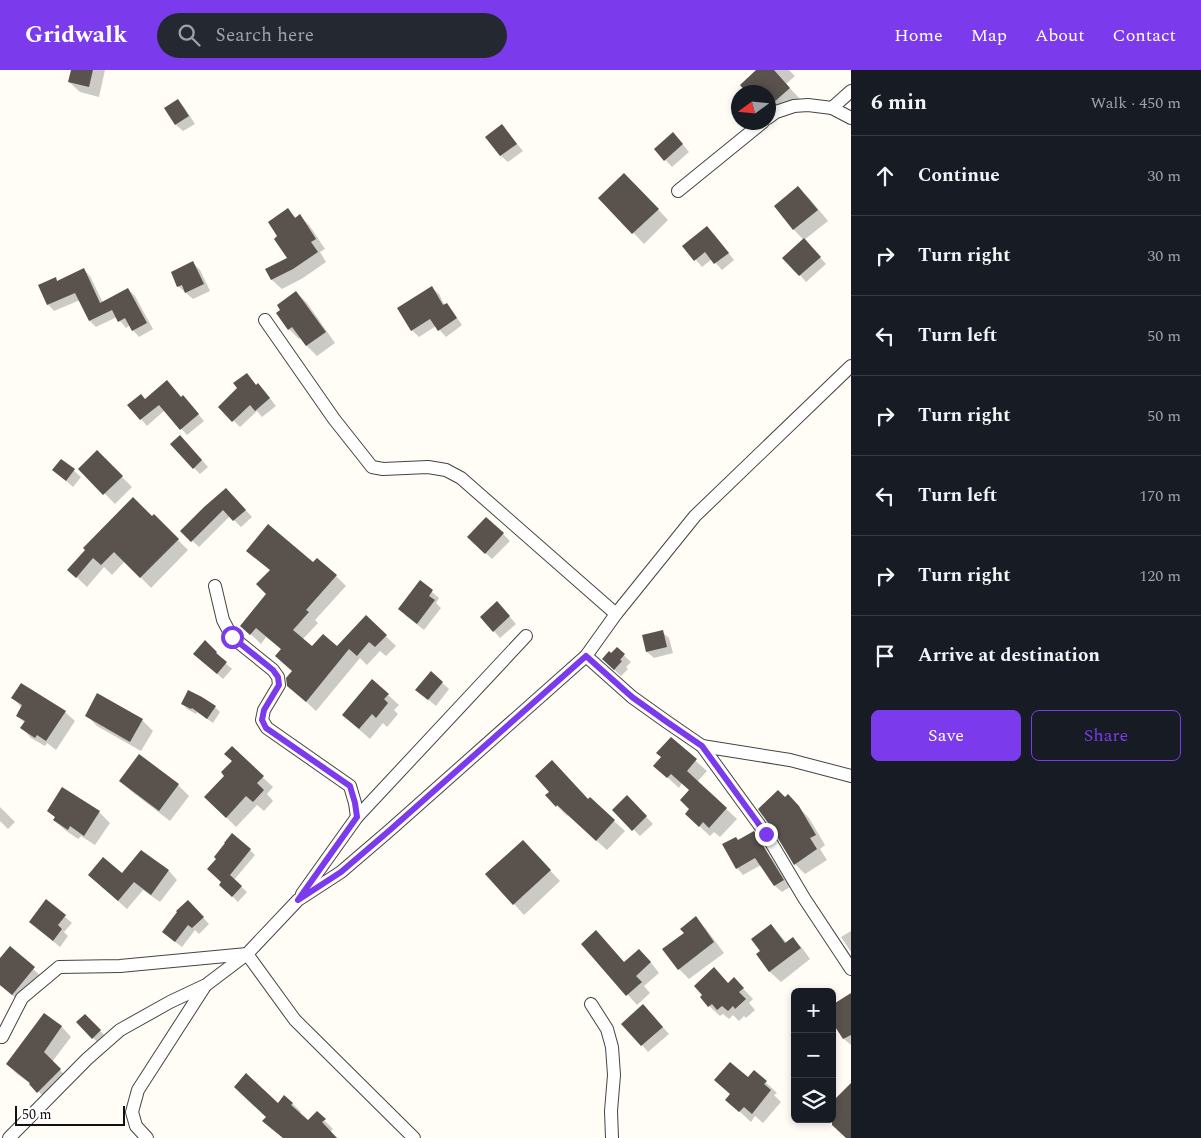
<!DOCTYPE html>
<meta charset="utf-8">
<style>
:root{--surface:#171b24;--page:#242831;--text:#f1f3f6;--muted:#9ea1a6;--line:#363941;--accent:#7c3aed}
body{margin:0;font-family:Spectral,serif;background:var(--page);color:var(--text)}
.controls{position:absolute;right:15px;bottom:15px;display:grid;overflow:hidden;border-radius:8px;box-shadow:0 2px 8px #0003}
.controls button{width:45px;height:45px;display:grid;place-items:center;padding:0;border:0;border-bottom:1px solid var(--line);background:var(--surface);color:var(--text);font:25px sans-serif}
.compass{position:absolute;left:731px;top:15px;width:45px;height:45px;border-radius:50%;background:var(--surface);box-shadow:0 2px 8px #0003;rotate:255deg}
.scale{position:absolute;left:15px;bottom:12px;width:110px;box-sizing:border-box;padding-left:5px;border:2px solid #111;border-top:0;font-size:14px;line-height:18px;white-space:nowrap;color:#111;-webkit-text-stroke:4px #fff;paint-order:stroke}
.stop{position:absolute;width:15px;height:15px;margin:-11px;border:4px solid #7c3aed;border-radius:50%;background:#fff}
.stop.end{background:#7c3aed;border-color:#fff;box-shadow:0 1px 5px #0008}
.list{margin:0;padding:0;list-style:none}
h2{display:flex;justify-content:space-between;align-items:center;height:65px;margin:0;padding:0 20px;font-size:21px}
h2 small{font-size:16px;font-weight:400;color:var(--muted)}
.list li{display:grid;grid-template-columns:32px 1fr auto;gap:15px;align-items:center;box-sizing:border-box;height:80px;padding:0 20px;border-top:1px solid var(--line)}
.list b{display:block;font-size:19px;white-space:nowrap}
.list em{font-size:16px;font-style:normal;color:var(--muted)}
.actions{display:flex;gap:10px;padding:15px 20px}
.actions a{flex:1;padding:11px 0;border:1px solid var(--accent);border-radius:8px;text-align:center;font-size:18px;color:var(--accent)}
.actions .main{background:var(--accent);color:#fff}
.icon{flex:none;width:28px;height:28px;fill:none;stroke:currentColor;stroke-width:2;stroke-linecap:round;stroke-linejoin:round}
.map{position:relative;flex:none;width:851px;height:1068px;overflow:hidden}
header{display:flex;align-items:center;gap:30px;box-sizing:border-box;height:70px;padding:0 25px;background:var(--accent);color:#fff}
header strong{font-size:24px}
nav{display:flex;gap:28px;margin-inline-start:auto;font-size:18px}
.search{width:350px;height:45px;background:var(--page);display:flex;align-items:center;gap:12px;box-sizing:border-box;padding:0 18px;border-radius:28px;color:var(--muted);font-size:19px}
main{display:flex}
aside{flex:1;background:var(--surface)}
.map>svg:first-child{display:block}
</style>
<header>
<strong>Gridwalk</strong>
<div class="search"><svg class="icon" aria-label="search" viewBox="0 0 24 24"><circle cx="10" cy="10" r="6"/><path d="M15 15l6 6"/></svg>Search here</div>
<nav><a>Home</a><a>Map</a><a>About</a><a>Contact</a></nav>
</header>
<main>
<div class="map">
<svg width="851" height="1068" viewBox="0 0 851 1068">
<rect width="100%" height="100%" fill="#fffdf5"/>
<g fill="#0003">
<polygon points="72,0 105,0 99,27 80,22 69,12"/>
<polygon points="758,0 789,0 795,6 786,14 800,29 786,42 768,45 768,22 748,22 741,15"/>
<polygon points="178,30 184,37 195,54 183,61 176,55 165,38"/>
<polygon points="508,63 523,81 508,92 501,86 487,67"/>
<polygon points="680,71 689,82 672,97 656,80"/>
<polygon points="635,115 668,150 644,174 600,128"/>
<polygon points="798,118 809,128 828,151 804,170 826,194 806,212 800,205 804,170 794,160 775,136"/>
<polygon points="288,140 296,148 300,146 309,155 325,179 320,182 326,192 303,208 282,219 272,210 267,200 289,188 279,167"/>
<polygon points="714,164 734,190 722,200 712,189 702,197 684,176"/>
<polygon points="193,193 200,200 210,221 193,229 178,216"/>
<polygon points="84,200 90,206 103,233 128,219 135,226 153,259 139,267 133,260 130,255 126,258 117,247 96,257 90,251 80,230 54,241 48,234 55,209 58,212"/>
<polygon points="432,218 439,224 445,236 446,235 453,242 462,255 446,267 436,256 419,267 412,260"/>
<polygon points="296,222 307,233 335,273 317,286 307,276 301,268 299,269 289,259"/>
<polygon points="247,304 257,316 258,315 265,322 276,336 262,347 257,341 240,357 220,337 239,318"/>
<polygon points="181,328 189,333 204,351 187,365 165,340 147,356 129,335 145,330"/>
<polygon points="187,373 208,397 200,404 194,398"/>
<polygon points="97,382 132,417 115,434 80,399"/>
<polygon points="62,390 81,407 73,417 54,400"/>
<polygon points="233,426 252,447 241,457 230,446 199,477 182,461"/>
<polygon points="154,446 188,480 151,518 125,491 112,505 104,497 87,517 69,500"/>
<polygon points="503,464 510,471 492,489 476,474"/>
<polygon points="258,490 314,493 336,506 346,516 315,550 318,553 302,570 313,578 337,577 366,547 396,576 386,586 380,581 367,595 360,588 316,641 288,615 293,601 281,579 266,567 261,574 242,556 267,524 271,501"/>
<polygon points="420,512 439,528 436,533 441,538 424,560 406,546 400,539"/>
<polygon points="504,540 516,554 500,568 494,561"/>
<polygon points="662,562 669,568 673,583 654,588 647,582"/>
<polygon points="617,579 631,592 626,597 628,599 621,606 610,596 611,585"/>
<polygon points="216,582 221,588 221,589 232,599 223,609 200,589"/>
<polygon points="431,603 449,619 436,636 424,626"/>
<polygon points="388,625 399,635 394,640 398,644 387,657 383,653 370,669 354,655"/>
<polygon points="13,628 65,642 75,651 56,680 47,673 45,676 31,668 22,658 25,653 17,646 22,638"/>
<polygon points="182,633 215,637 220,642 213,653 197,642 196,644 187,639"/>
<polygon points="87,646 142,650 153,661 141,681 97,656"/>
<polygon points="671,669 707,701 697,712 737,749 720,767 714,762 710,766 697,754 691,740 690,720 682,713 679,718 655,696 662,688"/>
<polygon points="232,678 273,717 267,724 273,731 264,741 257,735 236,757 216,737 226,706 233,691"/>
<polygon points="139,686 178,715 189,726 170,751 131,721 120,711"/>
<polygon points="63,718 99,742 110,753 95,775 81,766 78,769 65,760 54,750 56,748 48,741"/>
<polygon points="547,726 588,731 614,751 625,761 607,780 568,745 567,746"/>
<polygon points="627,727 653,754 640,766 614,740"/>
<polygon points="786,728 798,737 809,748 825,775 820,779 827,790 805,804 795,794"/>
<polygon points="0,737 15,752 8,759 0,751"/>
<polygon points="754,763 760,770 790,817 782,822 775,816 761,795 743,805 737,798 738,771"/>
<polygon points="250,780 255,785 234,810 247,822 238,832 228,822 218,789"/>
<polygon points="141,781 169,801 177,810 160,832 143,820 127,839 89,805 122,804"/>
<polygon points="533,782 560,811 524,845 487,804"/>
<polygon points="47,831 72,853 64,862 68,866 60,877 37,858"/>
<polygon points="188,831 209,854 199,864 195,860 182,877 170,868"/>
<polygon points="696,848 706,859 724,883 689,909 679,899"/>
<polygon points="771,855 787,873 793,869 803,879 810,889 781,912 770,902 758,885 762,882"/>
<polygon points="851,861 851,882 841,867"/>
<polygon points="583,874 625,893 649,890 659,903 644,916 650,923 637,935"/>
<polygon points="10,878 44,909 23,934 0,915 0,890"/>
<polygon points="734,909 753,929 749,933 755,940 746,948 744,946 739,951 733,945 729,949 723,944 720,946 709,936"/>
<polygon points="851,924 851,975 844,969 832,950"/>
<polygon points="650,943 669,964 648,982 642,975"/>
<polygon points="44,944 62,957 71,967 52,992 70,1010 48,1031 32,1015 17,1004 7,994"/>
<polygon points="85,945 107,968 100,975 78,952"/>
<polygon points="755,1002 777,1023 774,1025 781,1032 763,1053 755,1046 751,1052 738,1040 749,1009"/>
<polygon points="292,1033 301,1042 299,1044 308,1051 317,1043 333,1059 330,1062 336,1068 283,1068 273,1059 278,1035"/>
</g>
<g fill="#5a524d">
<polygon points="71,0 93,0 89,17 68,12"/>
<polygon points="756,0 774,0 790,18 774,32 768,26 768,22 746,22 740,15"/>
<polygon points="178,29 189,46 175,55 164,38"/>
<polygon points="502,54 517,74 500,86 485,67"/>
<polygon points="673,62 683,74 664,91 654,79"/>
<polygon points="624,103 659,139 632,164 598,128"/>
<polygon points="798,116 818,140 793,160 774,136"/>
<polygon points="288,138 295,148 300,144 316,169 311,172 318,182 293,199 271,210 265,199 287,188 274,169 277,166 268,152"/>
<polygon points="707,156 729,183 714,194 705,182 694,191 682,176"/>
<polygon points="804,168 821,187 799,206 782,188"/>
<polygon points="193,191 204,214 185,223 182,215 177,217 171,202"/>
<polygon points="84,198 100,233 128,218 147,253 132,261 125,248 118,252 112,240 89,251 75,223 47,235 38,215 56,207 57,211"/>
<polygon points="432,216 443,235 447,233 457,248 438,261 430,249 411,261 397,238"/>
<polygon points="296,221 326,262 306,276 292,257 288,260 276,243 280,240 277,235"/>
<polygon points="247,303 256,315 258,313 270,328 255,341 250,335 232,352 218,337 237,318 233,313"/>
<polygon points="167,310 181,327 183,325 199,344 180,360 159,335 140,350 127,335 141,324 145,329"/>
<polygon points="180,365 202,390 193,399 170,374"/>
<polygon points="97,380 123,406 103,425 78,399"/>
<polygon points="61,389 75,399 66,411 52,400"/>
<polygon points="226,418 246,440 233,451 223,440 191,472 180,461 204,437"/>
<polygon points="133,427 152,446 154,444 179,469 140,508 114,482 101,495 93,488 76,508 67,500 85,480 83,478"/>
<polygon points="486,447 504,463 485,484 467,467"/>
<polygon points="268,454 313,492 317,488 337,505 306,540 309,542 293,560 312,576 323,564 337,576 366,545 387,565 375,577 369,572 357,586 349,579 306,632 287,616 286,608 292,601 275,586 281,579 256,558 250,565 240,556 266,524 256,514 270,500 246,481"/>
<polygon points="420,510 433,520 429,526 435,530 417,554 398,539"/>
<polygon points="497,531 510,546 493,562 480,547"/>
<polygon points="663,560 667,577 646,582 642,565"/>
<polygon points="205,570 217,582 216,583 227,592 217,604 193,584"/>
<polygon points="617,577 625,584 620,590 622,591 614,600 602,589 609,581 611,583"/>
<polygon points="431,601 443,612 428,630 415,620"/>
<polygon points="372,609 389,624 384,629 388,633 376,648 372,644 359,659 342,645"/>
<polygon points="21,613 66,641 46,671 37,665 35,668 20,658 25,651 16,646 22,635 11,628"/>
<polygon points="188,620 202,627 216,636 207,649 192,638 191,639 181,634"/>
<polygon points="97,623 143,649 130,672 85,646"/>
<polygon points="671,667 697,689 687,701 727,738 709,758 703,752 699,757 685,744 689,739 680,730 689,720 671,704 667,708 653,696 661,687 656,683"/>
<polygon points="232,676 264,706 257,713 264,720 253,732 246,726 226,748 204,727 224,706 221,702 232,691 224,684"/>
<polygon points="139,684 179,714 159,741 119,711"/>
<polygon points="552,690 588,729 590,727 615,750 596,771 557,735 556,737 545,725 549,722 535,706"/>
<polygon points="62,717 100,741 84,766 70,756 68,760 53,750 55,747 47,741"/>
<polygon points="778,720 785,727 788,724 799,736 816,765 810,768 817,779 794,795 773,760 758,739"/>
<polygon points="627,725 647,746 632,761 612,740"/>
<polygon points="754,761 784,810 774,816 755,788 736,799 722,774 736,767 738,770"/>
<polygon points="232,763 251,779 230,805 242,816 232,827 219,815 221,812 207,799 216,789 214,787 225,773 224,773"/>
<polygon points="523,770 551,800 513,835 485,804"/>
<polygon points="141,780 169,800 151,825 134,812 118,831 88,805 103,787 122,803"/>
<polygon points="46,829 66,845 58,855 62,859 53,871 29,852"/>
<polygon points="188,830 204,847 192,858 188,855 175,872 162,862 177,842 176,841"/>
<polygon points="696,846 714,872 678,900 662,879 684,863 680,859"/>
<polygon points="771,854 785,873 793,867 801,878 769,902 756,884 760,881 751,869"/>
<polygon points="596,860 624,892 639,879 651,892 636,906 642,912 626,926 581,874"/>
<polygon points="10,876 35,897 12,925 0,915 0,888"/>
<polygon points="714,897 728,913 734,907 744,918 739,922 746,929 735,939 733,936 728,941 722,936 717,940 712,934 708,937 700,927 702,925 694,916"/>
<polygon points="851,923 851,965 843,969 832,952 832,935"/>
<polygon points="643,934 663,957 641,976 621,954"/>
<polygon points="44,943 62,956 44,982 61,999 37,1023 29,1014 30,1013 6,994"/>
<polygon points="85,944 101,960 92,969 76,952"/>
<polygon points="730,992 748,1007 754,1000 767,1011 764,1014 771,1020 752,1044 744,1037 739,1042 725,1030 730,1024 714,1010"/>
<polygon points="246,1003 278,1033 284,1025 293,1033 291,1035 308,1050 317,1041 326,1049 322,1052 337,1068 283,1068 262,1051 266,1047 234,1017"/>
<polygon points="851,1013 851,1068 846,1068 832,1055 832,1032"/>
</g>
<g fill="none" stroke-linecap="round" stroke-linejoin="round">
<defs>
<g id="street">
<polyline points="832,38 851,21"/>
<polyline points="768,48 776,42 794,36 808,35 832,38 851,48"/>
<polyline points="678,121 763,52"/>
<polyline points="265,250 334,349 372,397 383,399 428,397 446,400 461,408 616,544"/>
<polyline points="215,516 223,550 232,567 273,600 278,607 279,615 264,640 262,650 267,658 350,716 355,733 357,747"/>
<polyline points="586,586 632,627 667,652 702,676 766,764 804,828 851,899"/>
<polyline points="702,676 790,690 851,706"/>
<polyline points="302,824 357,747 526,566"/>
<polyline points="247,884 295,950 414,1068"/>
<polyline points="591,934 607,959 612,977 614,1005 611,1041 612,1068"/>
<polyline points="2,967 22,928 59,897 120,896 247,884"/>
<polyline points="9,1068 87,989 120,960 170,932 206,915 247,884 298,830 341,802 390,760 586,586 616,544 695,446 851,296"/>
<polyline points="147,1068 136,1056 132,1042 138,1020 205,916"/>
</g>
</defs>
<use href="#street" stroke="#444" stroke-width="14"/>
<use href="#street" stroke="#fff" stroke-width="12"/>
</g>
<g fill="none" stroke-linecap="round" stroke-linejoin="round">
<polyline stroke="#7c3aed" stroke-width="6" points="232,567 273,600 278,607 279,615 264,640 262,650 266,658 350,716 355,733 357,747 298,830 341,802 390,760 586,586 632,627 667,652 702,676 766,764"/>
</g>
</svg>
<div class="controls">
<button>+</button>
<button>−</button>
<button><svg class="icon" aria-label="layers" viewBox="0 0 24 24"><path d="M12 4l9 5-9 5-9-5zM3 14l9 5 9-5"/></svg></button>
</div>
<svg class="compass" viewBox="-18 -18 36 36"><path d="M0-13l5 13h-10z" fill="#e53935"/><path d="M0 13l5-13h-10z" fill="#9ea1a6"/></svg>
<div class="scale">50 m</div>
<div class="stop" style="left:232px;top:567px"></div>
<div class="stop end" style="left:766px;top:764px"></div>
</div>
<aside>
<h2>6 min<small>Walk · 450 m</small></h2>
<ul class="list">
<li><svg class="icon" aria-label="ahead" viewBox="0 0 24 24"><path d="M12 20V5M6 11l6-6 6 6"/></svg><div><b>Continue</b></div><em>30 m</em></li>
<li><svg class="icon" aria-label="right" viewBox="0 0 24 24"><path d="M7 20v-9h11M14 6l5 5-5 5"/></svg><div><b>Turn right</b></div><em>30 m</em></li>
<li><svg class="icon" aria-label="left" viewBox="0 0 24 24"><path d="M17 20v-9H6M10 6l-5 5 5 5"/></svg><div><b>Turn left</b></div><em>50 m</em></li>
<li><svg class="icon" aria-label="right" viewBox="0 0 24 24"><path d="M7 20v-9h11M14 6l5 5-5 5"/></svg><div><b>Turn right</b></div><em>50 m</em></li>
<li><svg class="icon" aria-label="left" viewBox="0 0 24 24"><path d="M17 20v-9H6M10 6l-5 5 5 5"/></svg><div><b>Turn left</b></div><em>170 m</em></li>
<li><svg class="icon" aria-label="right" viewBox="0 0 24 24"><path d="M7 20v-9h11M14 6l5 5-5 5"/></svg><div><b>Turn right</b></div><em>120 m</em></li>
<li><svg class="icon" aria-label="arrive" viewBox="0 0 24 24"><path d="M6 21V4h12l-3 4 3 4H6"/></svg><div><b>Arrive at destination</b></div></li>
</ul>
<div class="actions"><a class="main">Save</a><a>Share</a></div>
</aside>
</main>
